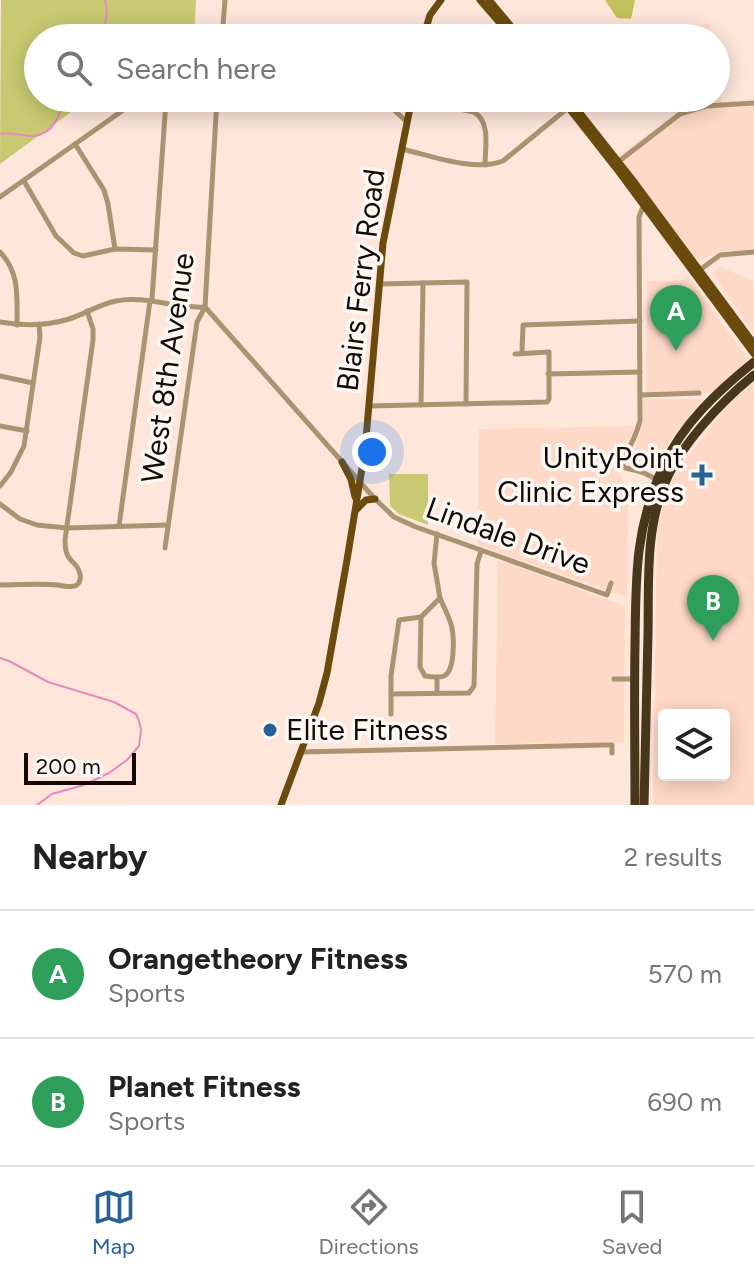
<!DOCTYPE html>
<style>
:root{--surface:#fff;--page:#f2f2f2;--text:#222;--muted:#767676;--line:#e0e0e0;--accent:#286098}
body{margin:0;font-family:Figtree,sans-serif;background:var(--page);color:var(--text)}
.controls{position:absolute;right:24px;bottom:24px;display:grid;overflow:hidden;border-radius:8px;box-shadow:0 4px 20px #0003}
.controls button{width:72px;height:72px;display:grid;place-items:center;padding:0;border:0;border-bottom:2px solid var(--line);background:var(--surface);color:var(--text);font:40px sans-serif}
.scale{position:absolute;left:24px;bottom:20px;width:112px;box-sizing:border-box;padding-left:8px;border:4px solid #130a06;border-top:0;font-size:22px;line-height:28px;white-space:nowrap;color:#130a06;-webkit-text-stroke:6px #fef8f5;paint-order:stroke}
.you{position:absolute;left:372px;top:452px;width:28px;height:28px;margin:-20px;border:6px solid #fff;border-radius:50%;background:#1a73e8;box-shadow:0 0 0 12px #1a73e833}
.badge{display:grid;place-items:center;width:52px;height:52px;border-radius:50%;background:var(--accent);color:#fff;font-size:26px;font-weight:700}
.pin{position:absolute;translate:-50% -66px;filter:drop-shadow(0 2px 4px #0008)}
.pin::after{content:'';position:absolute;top:42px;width:28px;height:24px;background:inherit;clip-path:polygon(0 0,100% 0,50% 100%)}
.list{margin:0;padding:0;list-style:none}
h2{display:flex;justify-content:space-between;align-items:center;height:104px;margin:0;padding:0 32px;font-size:34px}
h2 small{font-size:26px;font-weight:400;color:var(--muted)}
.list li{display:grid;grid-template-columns:52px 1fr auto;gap:24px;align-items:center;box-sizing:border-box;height:128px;padding:0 32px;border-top:2px solid var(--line)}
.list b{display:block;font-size:30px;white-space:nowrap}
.list p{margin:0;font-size:26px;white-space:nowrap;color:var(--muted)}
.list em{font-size:26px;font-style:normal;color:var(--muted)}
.icon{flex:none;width:44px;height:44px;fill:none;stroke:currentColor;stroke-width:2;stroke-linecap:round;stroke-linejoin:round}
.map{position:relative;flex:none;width:754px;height:805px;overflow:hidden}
.search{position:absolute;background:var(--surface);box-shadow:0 4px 20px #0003;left:24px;right:24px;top:24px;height:88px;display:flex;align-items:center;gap:20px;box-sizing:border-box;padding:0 28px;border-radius:44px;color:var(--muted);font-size:30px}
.sheet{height:360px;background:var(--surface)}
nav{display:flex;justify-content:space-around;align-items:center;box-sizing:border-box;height:112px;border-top:2px solid var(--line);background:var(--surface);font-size:22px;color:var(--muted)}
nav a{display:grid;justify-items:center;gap:4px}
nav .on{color:var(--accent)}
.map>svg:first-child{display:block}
</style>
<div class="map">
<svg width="754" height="805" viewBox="0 0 754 805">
<rect width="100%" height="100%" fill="#fee6db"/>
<g fill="#fed9c7" fill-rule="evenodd">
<polygon points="709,24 711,38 633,38 648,26"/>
<polygon points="716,67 723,108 754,106 754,250 720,251 702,260 696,259 642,188 619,155 674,115 661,98 716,98"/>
<polygon points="720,267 754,281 754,334 712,273"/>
<polygon points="688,276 750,362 713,393 646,395 647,281 679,281"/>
<path d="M754 382V805H653L657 527 672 480 684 461 732 401ZM664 715H724V775H664Z"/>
<polygon points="643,399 703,399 675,433 653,471 630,460 642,426"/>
<polygon points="635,426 622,453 619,470 628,500 627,597 478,545 479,429"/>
<polygon points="498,560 625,606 624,742 495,744"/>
</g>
<g fill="#c8c970">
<polygon points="1,0 196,0 194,38 38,38 38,98 90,98 0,164"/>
<polygon points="389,474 428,474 428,525 399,514 390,506"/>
</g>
<polygon fill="#c1c25c" points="605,0 635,0 631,19 617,18"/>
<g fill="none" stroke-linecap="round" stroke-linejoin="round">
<g stroke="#e48bbf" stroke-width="2">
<polyline points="103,38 107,11 105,0"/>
<path d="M0 134C11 132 22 136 33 136 53 135 61 114 64 98"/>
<polyline points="0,658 9,661 48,682 114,702 136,714 139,721 141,730 139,746 127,760 109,773 84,785 52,794 37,805"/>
</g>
<g stroke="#aa9370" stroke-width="5">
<polyline points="340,32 342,38"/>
<polyline points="222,38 225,0"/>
<polyline points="381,98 407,122"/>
<path d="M412 99 474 112C491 122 485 148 485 165"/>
<polyline points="75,144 104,190 108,204 115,249"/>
<path d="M402 149C432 156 474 172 503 161L569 107"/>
<polyline points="618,162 680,114 706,106 754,103"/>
<polyline points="24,181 56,236 74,253 83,256 115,249 156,250"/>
<polyline points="0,197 129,106 150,100 217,104"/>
<path d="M644 204 639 217 640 420C637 437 626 450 622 467L642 472 658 480"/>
<path d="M0 252C20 273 17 297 17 325"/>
<polyline points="697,272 720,255 754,252"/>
<polyline points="379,284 467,282 466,404"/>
<path d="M0 322C23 326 46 326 69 319 85 314 100 304 116 301 146 295 175 309 205 307L375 499 394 517 416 527 607 595 611 583"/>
<polyline points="522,352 523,325 640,321"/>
<polyline points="548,374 640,372"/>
<polyline points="0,376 33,383"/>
<polyline points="641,395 699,393"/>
<polyline points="421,405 423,283"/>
<polyline points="369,406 547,402 549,399 549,352 515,354"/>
<polyline points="0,426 27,431"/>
<polyline points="627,452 629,459 642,472"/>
<polyline points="0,486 11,472 24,446 40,337 39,324"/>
<polyline points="0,504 20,519 37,525 67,528 168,525"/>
<polyline points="119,526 150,301 152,299 166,101"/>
<polyline points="165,548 197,322 205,307 217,98"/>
<path d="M0 585C19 585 39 583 58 585 63 586 73 588 77 585 80 583 81 577 80 574 77 559 65 565 65 540L93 340V329L87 311"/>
<path d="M421 617 420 667 425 676C431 677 439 678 444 676 455 671 454 639 452 628 450 618 444 608 440 598"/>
<polyline points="614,679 634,679"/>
<polyline points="437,693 437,677"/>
<polyline points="391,694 469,693 474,686 477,564 481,551"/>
<polyline points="391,714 391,676 399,620 421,617 440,598 434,563 437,534"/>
<polyline points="301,752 604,745 612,745 612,753"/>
</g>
<g stroke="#6b4b0d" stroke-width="7">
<polyline points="480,0 513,38"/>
<polyline points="489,0 521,38"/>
<polyline points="423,38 430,15 441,0"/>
<polyline points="561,98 616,168 754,354"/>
<polyline points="568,98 635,183 754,344"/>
<polyline points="342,462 351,479 355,497"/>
<polyline points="357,509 366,500 375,499"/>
<polyline points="281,805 319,703 327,673 347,560 365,450 383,243 412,98"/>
</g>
<g stroke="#48371a" stroke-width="9">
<path d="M635 805C635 752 634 699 635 646 636 580 634 530 663 467 682 424 718 391 754 362"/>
<path d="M644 805C645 748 647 691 648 634 649 584 645 530 665 483 681 444 722 401 754 375"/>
</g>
</g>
<g fill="#286098" stroke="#fef8f5" stroke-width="3">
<path d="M698 463h8v8h8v8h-8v8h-8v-8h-8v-8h8z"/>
<circle cx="270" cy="730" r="8"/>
</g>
<g text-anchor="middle" stroke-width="7" stroke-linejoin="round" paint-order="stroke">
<g font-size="30" fill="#130a06" stroke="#fef8f5">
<text transform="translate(361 280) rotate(-83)" y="10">Blairs Ferry Road</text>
<text transform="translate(168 368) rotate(-82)" y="10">West 8th Avenue</text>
<text transform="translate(508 536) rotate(20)" y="10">Lindale Drive</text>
</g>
<g font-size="30" fill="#130a06" stroke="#fef8f5" text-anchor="end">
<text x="684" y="468">UnityPoint<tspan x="684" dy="34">Clinic Express</tspan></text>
<text x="286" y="740" text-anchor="start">Elite Fitness</text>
</g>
</g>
</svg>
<div class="controls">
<button><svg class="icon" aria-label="layers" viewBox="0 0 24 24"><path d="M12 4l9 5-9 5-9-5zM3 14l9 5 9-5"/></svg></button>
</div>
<div class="scale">200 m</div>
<div class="you"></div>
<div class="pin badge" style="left:676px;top:351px;background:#2e9e5b">A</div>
<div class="pin badge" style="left:713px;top:641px;background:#2e9e5b">B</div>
<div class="search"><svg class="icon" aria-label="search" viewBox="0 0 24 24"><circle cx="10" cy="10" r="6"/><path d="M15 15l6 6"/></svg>Search here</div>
</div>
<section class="sheet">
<h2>Nearby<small>2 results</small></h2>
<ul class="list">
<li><span class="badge" style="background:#2e9e5b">A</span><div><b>Orangetheory Fitness</b><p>Sports</p></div><em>570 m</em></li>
<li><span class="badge" style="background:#2e9e5b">B</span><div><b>Planet Fitness</b><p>Sports</p></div><em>690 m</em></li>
</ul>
</section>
<nav>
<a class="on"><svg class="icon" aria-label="map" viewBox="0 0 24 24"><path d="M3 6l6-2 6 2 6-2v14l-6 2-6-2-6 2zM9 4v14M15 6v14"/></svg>Map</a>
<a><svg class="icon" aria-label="directions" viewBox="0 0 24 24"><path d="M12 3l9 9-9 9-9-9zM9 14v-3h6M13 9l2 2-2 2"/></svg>Directions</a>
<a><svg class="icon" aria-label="saved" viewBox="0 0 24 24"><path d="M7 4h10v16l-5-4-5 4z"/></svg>Saved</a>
</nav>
